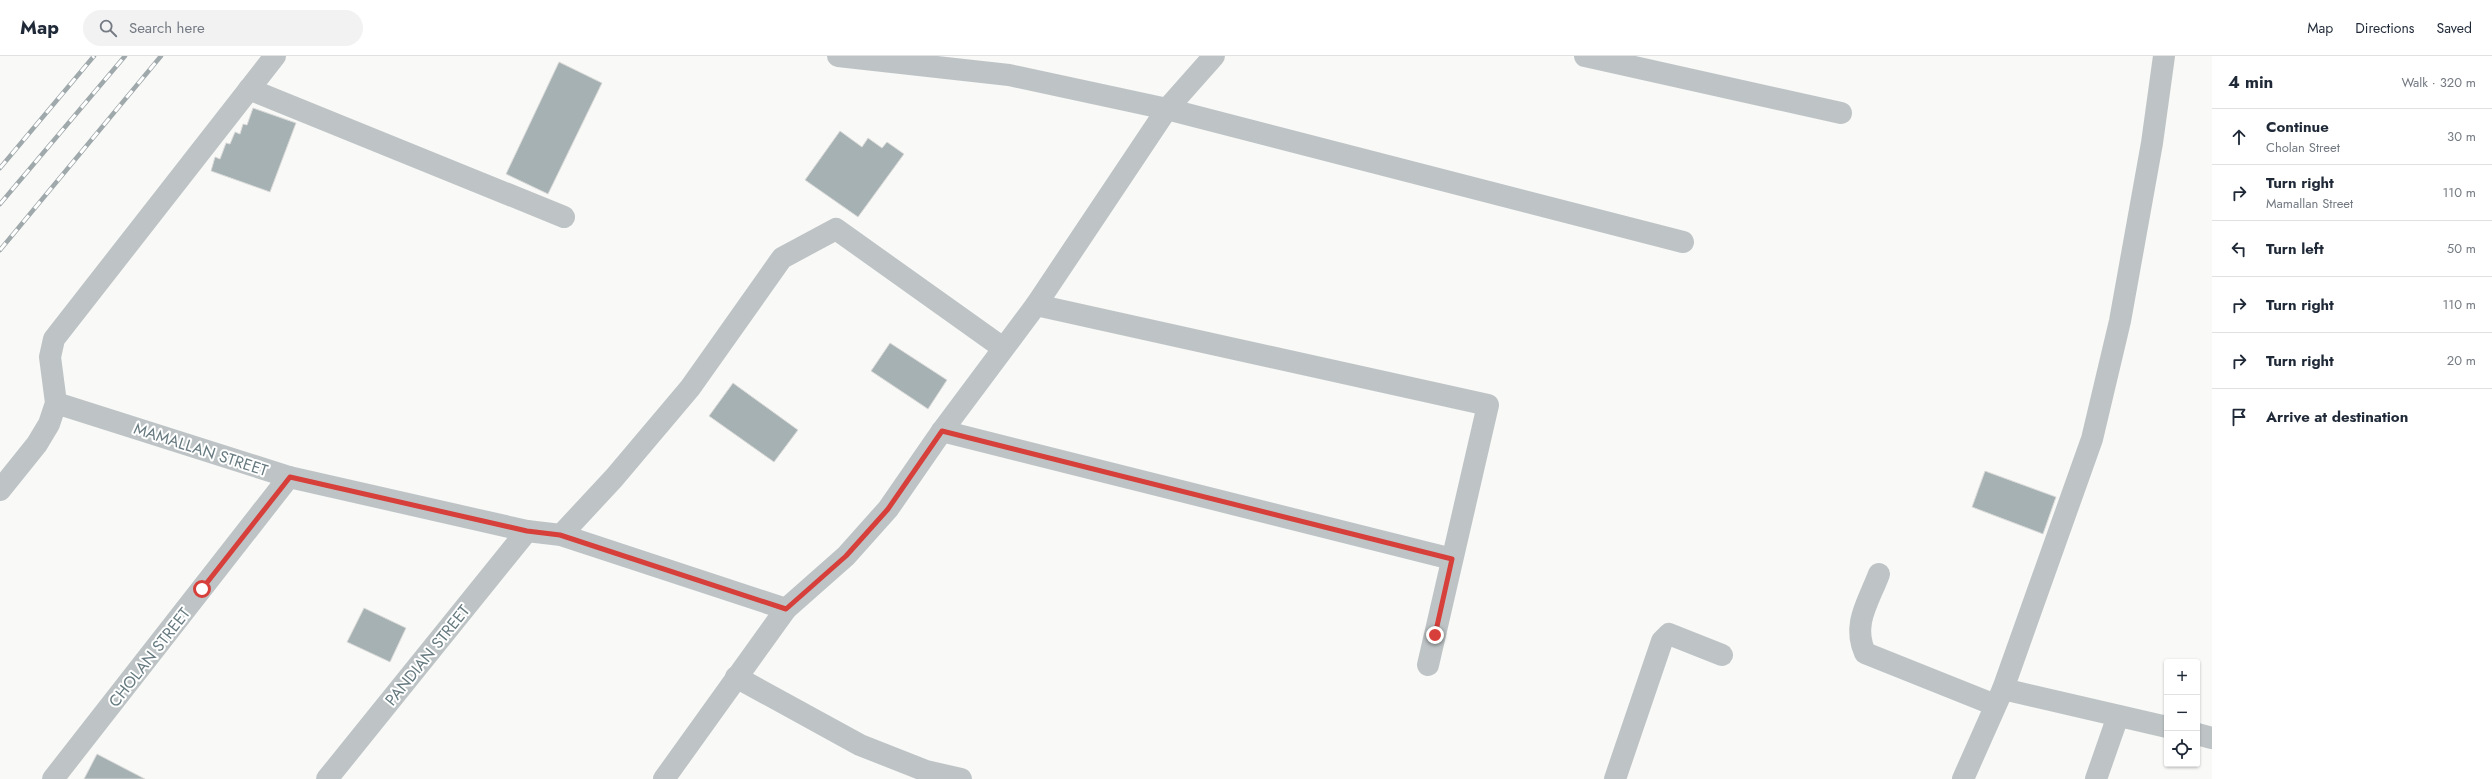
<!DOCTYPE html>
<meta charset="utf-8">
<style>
:root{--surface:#fff;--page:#f2f2f3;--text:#1f2937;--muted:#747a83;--line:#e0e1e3}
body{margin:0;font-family:Jost,sans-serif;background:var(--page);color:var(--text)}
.controls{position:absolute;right:12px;bottom:12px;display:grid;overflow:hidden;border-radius:4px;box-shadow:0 1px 3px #0004}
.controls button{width:36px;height:36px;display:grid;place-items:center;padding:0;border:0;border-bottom:1px solid var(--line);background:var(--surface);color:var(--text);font:20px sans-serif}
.stop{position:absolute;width:12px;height:12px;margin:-9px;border:3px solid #d73f3a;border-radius:50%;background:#fff}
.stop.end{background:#d73f3a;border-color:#fff;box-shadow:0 1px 4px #0008}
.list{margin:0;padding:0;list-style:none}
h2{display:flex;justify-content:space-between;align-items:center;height:52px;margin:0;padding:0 16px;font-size:17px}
h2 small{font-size:13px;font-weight:400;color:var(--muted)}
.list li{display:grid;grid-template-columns:26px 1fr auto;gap:12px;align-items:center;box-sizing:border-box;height:56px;padding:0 16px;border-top:1px solid var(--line)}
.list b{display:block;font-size:15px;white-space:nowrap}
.list p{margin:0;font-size:13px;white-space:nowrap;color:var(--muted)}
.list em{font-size:13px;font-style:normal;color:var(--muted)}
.icon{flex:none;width:22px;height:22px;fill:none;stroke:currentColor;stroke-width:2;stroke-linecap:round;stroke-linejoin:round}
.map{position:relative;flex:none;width:2212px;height:723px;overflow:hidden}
header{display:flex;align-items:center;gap:24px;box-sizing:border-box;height:56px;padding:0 20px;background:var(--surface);border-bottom:1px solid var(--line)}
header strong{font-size:19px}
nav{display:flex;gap:22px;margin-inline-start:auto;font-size:14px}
.search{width:280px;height:36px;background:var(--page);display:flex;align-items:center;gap:10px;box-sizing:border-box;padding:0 14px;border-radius:22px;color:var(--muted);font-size:15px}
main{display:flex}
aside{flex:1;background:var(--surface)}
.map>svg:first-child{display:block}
</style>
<header>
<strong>Map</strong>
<div class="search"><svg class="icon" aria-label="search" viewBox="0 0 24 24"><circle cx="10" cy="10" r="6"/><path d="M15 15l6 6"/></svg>Search here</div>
<nav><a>Map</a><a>Directions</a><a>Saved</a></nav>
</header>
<main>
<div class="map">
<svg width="2212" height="723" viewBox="0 0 2212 723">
<rect width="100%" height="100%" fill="#f9f9f7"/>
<g fill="#a6b1b4" stroke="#dbdbd9">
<polygon points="559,6 602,27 548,138 506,118"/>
<polygon points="253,52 296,67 270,136 211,115 215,101 220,103 226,87 230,88 235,76 240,78 243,68 247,69"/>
<polygon points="840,75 862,91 868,82 882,92 887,86 904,98 858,161 805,124"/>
<polygon points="890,287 947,324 928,353 871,315"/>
<polygon points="733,327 798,374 774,406 709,360"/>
<polygon points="1985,415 2056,441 2043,478 1972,451"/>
<polygon points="364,552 406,572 390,606 347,586"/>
<polygon points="97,698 145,723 84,723"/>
</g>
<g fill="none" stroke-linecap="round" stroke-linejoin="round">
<g stroke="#bec4c6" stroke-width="22">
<polyline points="838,0 1009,19 1167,53 1683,186"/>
<polyline points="1585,0 1841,57"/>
<polyline points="249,33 564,161"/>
<polyline points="1036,249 1488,349 1428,609"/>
<polyline points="56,347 289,421 527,475 561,479 786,553"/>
<polyline points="942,375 1452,503"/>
<polyline points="0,434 37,388 49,368 56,347 50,301 54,283 275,0"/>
<polyline points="561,479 614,422 690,332 782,202 836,173 1003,292"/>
<path d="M1879 518C1868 547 1852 568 1865 597L1995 649"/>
<polyline points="736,621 860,689 926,715 961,723"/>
<polyline points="2003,633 2167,671"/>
<polyline points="2197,678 2212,682"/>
<polyline points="53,723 289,421"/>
<polyline points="327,723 527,475"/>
<polyline points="664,723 786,553 846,500 888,453 942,375 1036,249 1167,53 1214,0"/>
<polyline points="1615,723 1662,585 1669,578 1722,599"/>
<polyline points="1963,723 2003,633 2092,383 2120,265 2152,87 2164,0"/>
<polyline points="2096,723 2118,660"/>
</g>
<defs>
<g id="rail">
<polyline points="0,112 94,0"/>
<polyline points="0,148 125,0"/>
<polyline points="0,194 161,0"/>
</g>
</defs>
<use href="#rail" stroke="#9fa8ab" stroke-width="4.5"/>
<use href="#rail" stroke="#fff" stroke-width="3" stroke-dasharray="9" stroke-linecap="butt"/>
</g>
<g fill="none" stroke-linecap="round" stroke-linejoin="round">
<polyline stroke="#d73f3a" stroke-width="5" points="202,533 290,421 527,475 560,479 786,553 846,500 888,453 942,375 1452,503 1435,579"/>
</g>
<g text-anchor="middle" stroke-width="4" stroke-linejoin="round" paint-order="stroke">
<g font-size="16" fill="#667a80" stroke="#fff">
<text transform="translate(201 393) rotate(18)" y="6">MAMALLAN STREET</text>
<text transform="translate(427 599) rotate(-51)" y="6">PANDIAN STREET</text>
<text transform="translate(149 601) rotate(-52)" y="6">CHOLAN STREET</text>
</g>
</g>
</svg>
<div class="controls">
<button>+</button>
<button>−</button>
<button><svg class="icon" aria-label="locate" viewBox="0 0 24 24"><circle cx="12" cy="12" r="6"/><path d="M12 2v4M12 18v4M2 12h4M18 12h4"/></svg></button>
</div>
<div class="stop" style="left:202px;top:533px"></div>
<div class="stop end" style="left:1435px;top:579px"></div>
</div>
<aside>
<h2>4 min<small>Walk · 320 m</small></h2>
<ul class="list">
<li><svg class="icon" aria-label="ahead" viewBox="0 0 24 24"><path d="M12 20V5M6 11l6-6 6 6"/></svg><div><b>Continue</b><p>Cholan Street</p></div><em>30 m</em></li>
<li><svg class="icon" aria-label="right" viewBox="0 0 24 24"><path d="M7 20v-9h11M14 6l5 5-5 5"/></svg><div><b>Turn right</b><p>Mamallan Street</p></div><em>110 m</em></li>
<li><svg class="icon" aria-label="left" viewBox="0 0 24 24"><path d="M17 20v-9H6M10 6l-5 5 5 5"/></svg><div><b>Turn left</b></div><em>50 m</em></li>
<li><svg class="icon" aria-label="right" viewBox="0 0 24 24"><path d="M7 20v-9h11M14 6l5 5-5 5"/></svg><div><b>Turn right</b></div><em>110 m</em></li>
<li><svg class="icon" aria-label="right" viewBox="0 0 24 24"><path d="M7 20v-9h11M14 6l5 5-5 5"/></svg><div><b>Turn right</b></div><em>20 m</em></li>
<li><svg class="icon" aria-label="arrive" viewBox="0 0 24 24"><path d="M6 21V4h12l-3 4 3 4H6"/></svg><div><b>Arrive at destination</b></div></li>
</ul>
</aside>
</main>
